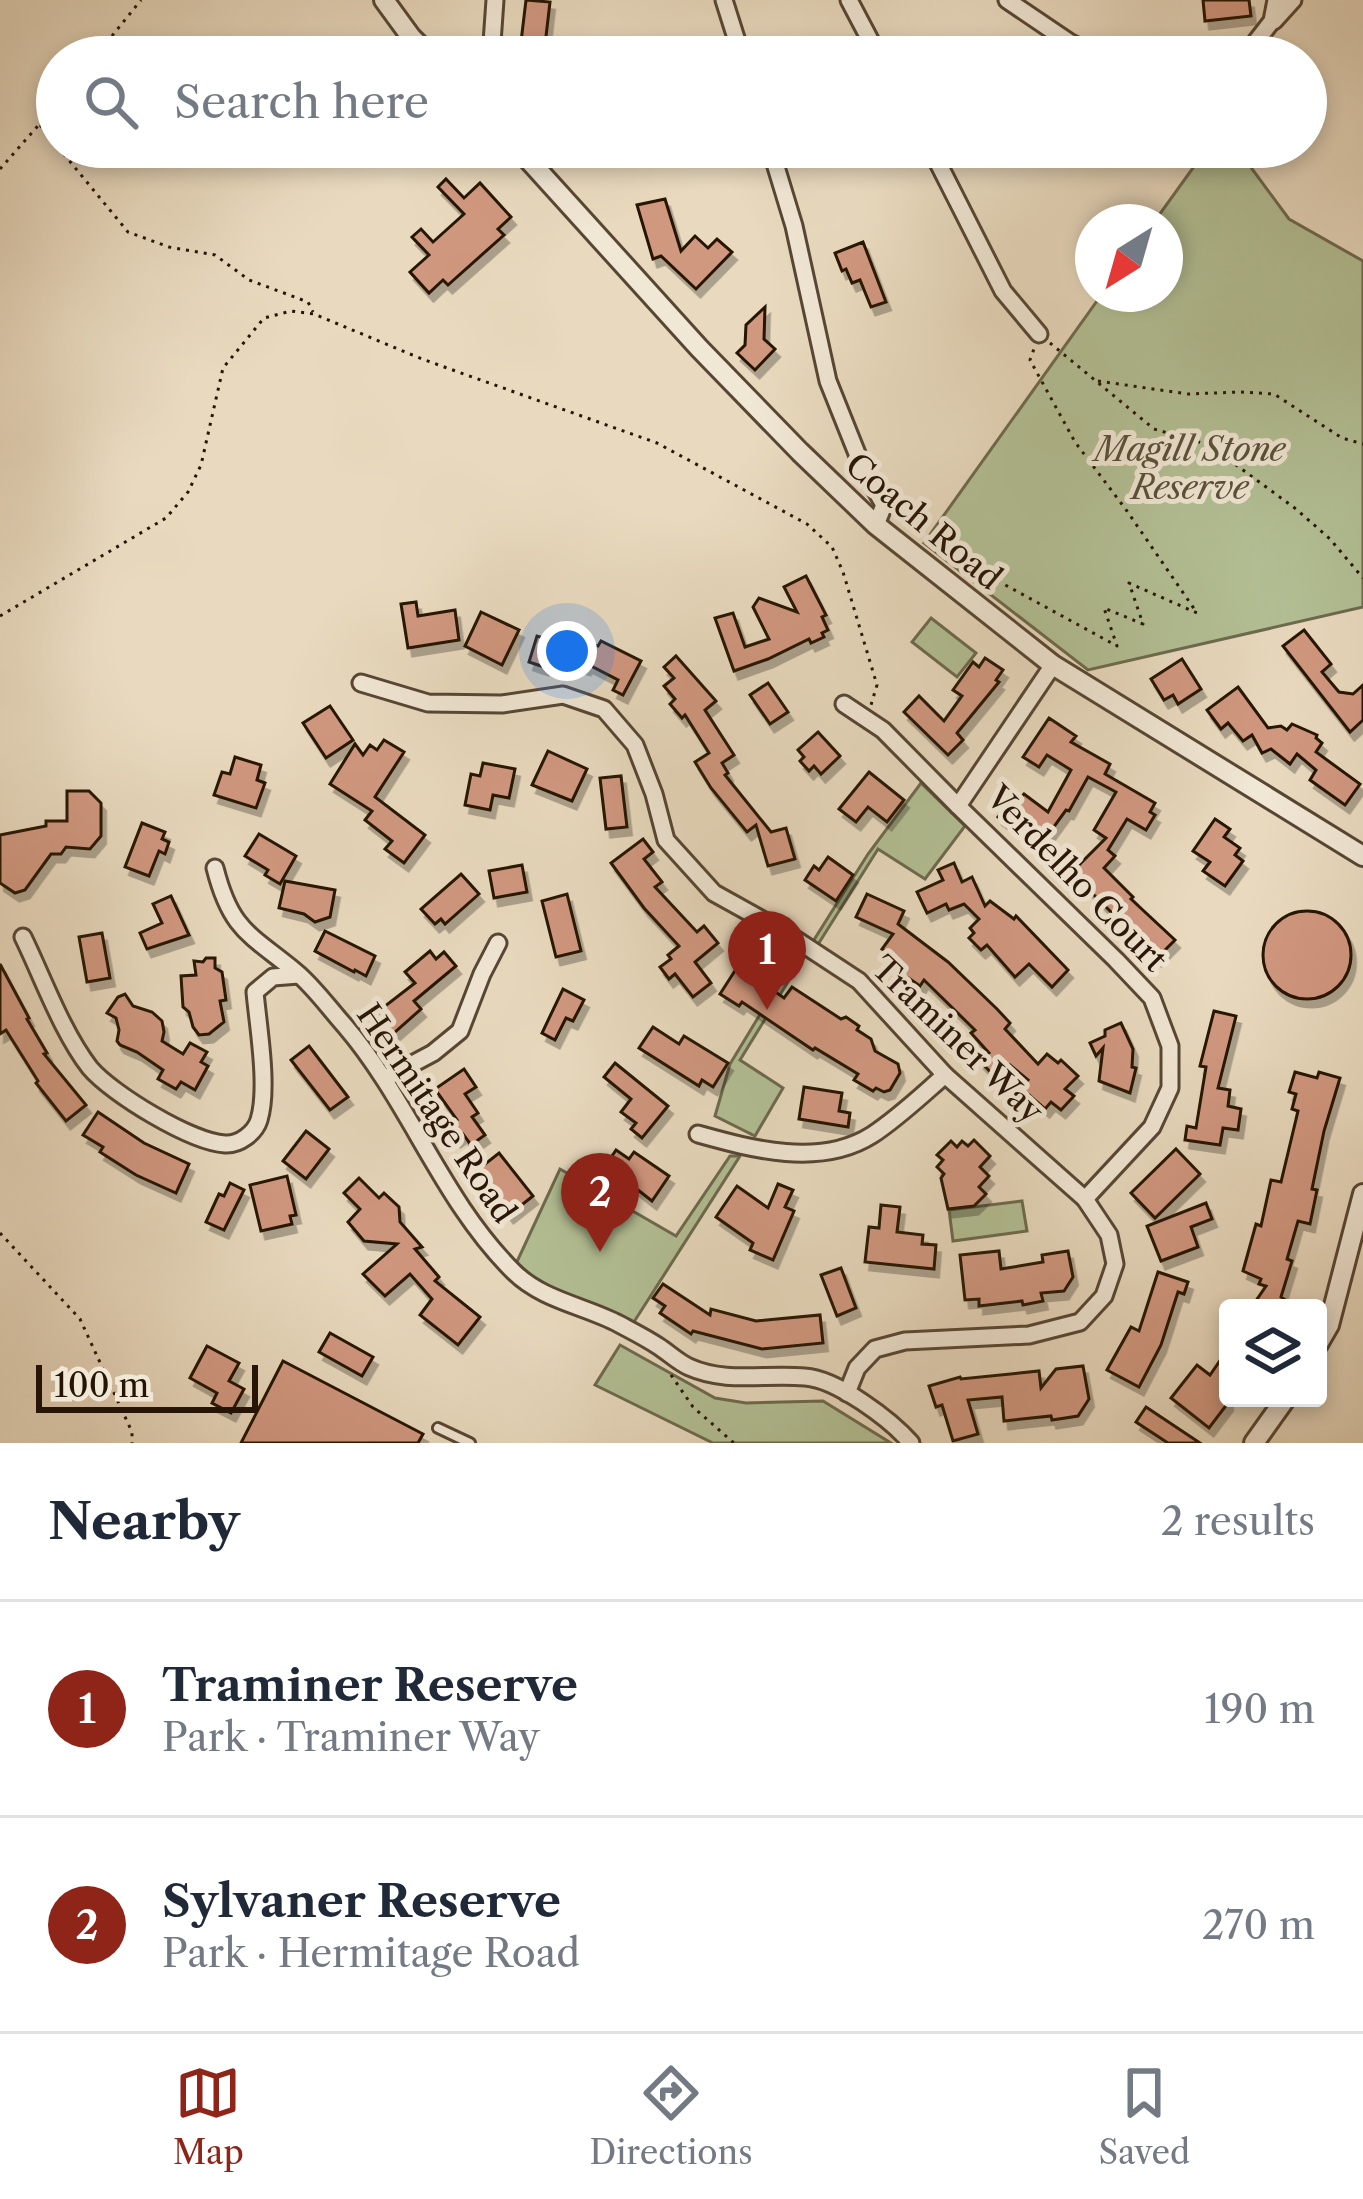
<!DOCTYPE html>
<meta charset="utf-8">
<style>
:root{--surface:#fff;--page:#f6f6f7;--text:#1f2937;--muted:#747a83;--line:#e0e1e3;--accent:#8f2418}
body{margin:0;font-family:"Libre Caslon Text",serif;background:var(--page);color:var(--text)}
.controls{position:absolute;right:36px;bottom:36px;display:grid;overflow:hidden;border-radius:12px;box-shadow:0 6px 18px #0003}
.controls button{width:108px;height:108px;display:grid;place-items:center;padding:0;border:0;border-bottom:3px solid var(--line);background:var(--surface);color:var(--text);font:60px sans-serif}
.compass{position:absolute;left:1075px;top:204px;width:108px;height:108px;border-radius:50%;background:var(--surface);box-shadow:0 6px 18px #0003;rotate:217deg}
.scale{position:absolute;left:36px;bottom:30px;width:222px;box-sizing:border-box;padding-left:12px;border:6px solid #261406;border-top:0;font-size:33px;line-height:42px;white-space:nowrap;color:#261406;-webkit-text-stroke:9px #f1e7d5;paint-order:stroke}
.you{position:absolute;left:567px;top:651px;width:42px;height:42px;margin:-30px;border:9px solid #fff;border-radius:50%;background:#1a73e8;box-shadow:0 0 0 18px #1a73e833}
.badge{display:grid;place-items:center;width:78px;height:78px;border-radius:50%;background:var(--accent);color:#fff;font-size:39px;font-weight:700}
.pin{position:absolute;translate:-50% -99px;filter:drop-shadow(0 3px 6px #0008)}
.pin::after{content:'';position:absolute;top:63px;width:42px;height:36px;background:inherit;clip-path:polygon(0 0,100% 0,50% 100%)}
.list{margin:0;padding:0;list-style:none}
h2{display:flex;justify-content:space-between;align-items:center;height:156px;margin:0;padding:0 48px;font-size:51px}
h2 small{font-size:39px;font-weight:400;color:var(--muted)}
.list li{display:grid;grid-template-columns:78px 1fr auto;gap:36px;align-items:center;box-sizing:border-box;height:216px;padding:0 48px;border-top:3px solid var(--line)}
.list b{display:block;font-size:45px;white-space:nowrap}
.list p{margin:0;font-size:39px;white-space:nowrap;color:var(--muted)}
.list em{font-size:39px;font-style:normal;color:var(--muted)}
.icon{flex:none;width:66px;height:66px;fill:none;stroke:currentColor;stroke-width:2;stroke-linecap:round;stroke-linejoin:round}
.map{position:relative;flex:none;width:1363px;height:1443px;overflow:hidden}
.search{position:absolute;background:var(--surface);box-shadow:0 6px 18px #0003;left:36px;right:36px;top:36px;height:132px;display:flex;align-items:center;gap:30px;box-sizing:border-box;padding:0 42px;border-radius:66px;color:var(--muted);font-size:45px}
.sheet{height:588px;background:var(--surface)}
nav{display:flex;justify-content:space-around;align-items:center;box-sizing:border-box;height:168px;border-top:3px solid var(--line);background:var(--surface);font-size:33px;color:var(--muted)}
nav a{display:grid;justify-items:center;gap:6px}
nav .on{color:var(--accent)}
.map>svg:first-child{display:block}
</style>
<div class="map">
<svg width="1363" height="1443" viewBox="0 0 1363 1443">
<defs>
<filter id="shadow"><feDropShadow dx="4.5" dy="8" stdDeviation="0" flood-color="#0004"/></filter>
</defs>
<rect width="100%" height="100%" fill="#e9dabf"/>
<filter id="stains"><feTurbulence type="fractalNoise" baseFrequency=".00167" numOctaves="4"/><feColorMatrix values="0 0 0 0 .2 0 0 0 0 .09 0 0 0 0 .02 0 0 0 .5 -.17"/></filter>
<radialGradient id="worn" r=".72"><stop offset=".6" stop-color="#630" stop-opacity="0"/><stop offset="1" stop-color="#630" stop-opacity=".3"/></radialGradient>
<g fill="#b3c095" stroke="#6c6a4e" stroke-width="3">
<polygon points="1208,147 1236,147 1289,219 1363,261 1363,607 1088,670 924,543 1102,294 1165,294 1165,222 1154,222"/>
<polygon points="931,618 976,653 957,677 912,642"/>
<polygon points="921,783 965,826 925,879 878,849 817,946 812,943 868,854"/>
<polygon points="796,955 802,959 740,1060 783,1088 755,1136 715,1116 730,1064"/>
<polygon points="730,1156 740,1156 632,1325 549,1292 514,1268 560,1169 676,1236"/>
<polygon points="1022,1201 1027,1231 953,1241 949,1210"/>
<polygon points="620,1345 715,1398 746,1403 823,1401 891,1443 713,1443 595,1385"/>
</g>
<g fill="#d19880" stroke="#261406" stroke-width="3" filter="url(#shadow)">
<polygon points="526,0 550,2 545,45 521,42"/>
<polygon points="1203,0 1249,0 1251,16 1205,21"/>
<polygon points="446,179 464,198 480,183 511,217 498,229 504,235 448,285 443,280 429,293 410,272 429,255 412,237 421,229 433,242 464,214 438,187"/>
<polygon points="665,199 681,251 695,236 708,248 717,239 732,252 696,289 661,256 653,259 637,205"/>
<polygon points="863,242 886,302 871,307 860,280 852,283 846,269 842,271 835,253"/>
<polygon points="765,307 764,339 775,349 755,370 737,353 745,345 746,325"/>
<polygon points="806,576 826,615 822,617 828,630 822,633 824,637 811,643 809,639 768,659 734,671 715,618 733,613 745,647 769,639 753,607 759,598 797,612 784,587"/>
<polygon points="416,602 418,616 455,610 459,640 408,648 401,604"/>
<polygon points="481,612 519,630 502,665 465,646"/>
<polygon points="1304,630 1331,664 1322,672 1339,692 1353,694 1363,685 1363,720 1350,732 1283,646"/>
<polygon points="554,633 598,646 601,641 641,661 623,695 613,690 618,680 587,664 586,667 548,656 544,667 529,662 537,636 551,640"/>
<polygon points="676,656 716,701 705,710 734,755 722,763 728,773 725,775 771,832 786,828 795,859 768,866 756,825 747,832 711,788 695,762 709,753 685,715 682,718 670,704 675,699 664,686 674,678 664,667"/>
<polygon points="985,658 1003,670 996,680 999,682 957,733 963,740 948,755 904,712 919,696 944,721 962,696 953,690 973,662 979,667"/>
<polygon points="1182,659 1201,689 1178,704 1173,695 1164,700 1151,679"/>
<polygon points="768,683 788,712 770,724 750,695"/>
<polygon points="1238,687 1268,728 1281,726 1287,730 1292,724 1317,735 1316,738 1322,743 1316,752 1360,784 1345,805 1310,780 1316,770 1297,754 1290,764 1271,749 1262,753 1252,735 1243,741 1228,723 1221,729 1207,710"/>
<polygon points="330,706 353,740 326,758 303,723"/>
<polygon points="1049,718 1076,736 1071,742 1110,764 1105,774 1155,803 1150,812 1155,815 1146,830 1127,819 1108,850 1115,856 1104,868 1133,897 1131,899 1175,940 1157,958 1083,884 1078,889 1067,877 1106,838 1094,830 1116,792 1088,777 1069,811 1066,810 1040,846 998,817 1004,809 996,804 1008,788 1021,797 1024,794 1048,812 1071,770 1047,755 1039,767 1023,757"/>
<polygon points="818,732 840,756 821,774 814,766 809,771 800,761 804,757 798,750"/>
<polygon points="384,740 404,752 375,797 425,835 404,863 385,849 392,841 365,820 372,811 330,784 355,744 363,755 370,745 377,750"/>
<polygon points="548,751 587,769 572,801 532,785"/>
<polygon points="235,757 261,765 257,780 265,783 256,808 214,795 222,772 230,774"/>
<polygon points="483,763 515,769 509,798 493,795 490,810 465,805 471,774 480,776"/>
<polygon points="869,772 904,800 887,822 868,807 856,822 839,809"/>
<polygon points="621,776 627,827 606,829 600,778"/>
<polygon points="67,791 89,791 101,803 101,836 90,849 66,847 61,854 51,854 25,890 15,893 0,883 0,835 46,826 46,821 67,821"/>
<polygon points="1215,819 1230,829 1224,837 1240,848 1235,855 1243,861 1225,886 1203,871 1210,862 1193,851"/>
<polygon points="142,823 165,832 162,839 169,842 165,854 159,851 149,876 125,867"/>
<polygon points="259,834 296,856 280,884 265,875 268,870 245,856"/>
<polygon points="643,839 653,852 644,859 662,882 655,887 697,932 704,926 718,943 695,962 711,983 693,997 675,974 669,979 660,967 671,959 668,955 679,946 644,908 611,863"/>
<polygon points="828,857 853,875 836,901 805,880 814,866 819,870"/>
<polygon points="954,863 962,882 972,877 985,906 990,901 1014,919 1016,916 1068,970 1052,987 1029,964 1015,977 987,945 981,950 969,938 974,933 970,928 979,919 964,904 949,910 946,904 927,913 917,892 943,880 938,870"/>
<polygon points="522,865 527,892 494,898 489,871"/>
<polygon points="461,874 479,894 445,924 441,919 435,924 421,909"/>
<polygon points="285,881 335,890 330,917 315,922 304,914 279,908"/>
<polygon points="567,894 581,951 556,957 542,901"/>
<polygon points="867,894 904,911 898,924 948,962 997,1009 1010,1023 1005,1029 1038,1064 1047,1054 1058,1063 1061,1060 1078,1076 1065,1089 1074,1096 1061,1110 1051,1102 1045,1109 1021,1088 1028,1080 1010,1065 996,1078 980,1061 989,1053 971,1033 975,1030 924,980 920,986 880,958 885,951 882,949 893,934 856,917"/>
<polygon points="171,896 189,935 147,949 140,933 162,923 153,904"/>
<circle cx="1307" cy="955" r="44"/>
<polygon points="325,931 375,956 366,976 355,970 354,972 315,951"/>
<polygon points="102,933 110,978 87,982 79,937"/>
<polygon points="430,951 436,959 444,952 456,966 414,1001 421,1009 387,1039 365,1010 378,1000 384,1007 415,983 405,972"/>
<polygon points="206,958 215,958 215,968 222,972 226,1000 220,1001 224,1022 209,1034 199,1035 193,1027 189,1012 183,1007 181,976 196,975 194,961 203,962"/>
<polygon points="0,964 29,1018 27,1019 47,1053 44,1054 86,1105 66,1121 36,1083 38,1081 6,1030 0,1034"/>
<polygon points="738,966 784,998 792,987 841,1019 846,1017 859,1026 857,1030 871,1039 875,1051 898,1064 900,1073 890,1090 884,1092 876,1088 873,1091 854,1080 858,1074 815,1048 813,1050 742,1002 739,1006 720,994"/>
<polygon points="563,989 584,1000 573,1021 566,1018 555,1040 542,1033"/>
<polygon points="125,994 133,1006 152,1012 162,1021 164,1032 162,1041 183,1054 190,1043 207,1052 201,1062 208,1066 195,1090 181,1082 176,1089 158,1079 163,1070 137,1052 120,1045 117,1041 119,1030 116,1018 107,1013 118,997"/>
<polygon points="1214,1011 1236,1016 1218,1088 1230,1090 1228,1106 1241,1109 1238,1130 1223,1128 1220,1145 1185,1140 1187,1126 1196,1128 1206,1067 1200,1066"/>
<polygon points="1121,1023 1133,1049 1132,1067 1136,1068 1130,1093 1099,1081 1103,1048 1096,1056 1090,1043 1105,1036 1105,1030"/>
<polygon points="653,1027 679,1044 684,1036 728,1063 713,1087 702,1080 699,1086 639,1048"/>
<polygon points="309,1046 348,1097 330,1110 291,1060"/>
<polygon points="615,1063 668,1106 642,1138 631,1129 636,1123 621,1112 631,1099 604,1077"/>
<polygon points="464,1069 476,1087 465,1094 478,1113 472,1117 485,1135 471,1145 463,1134 456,1139 447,1127 457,1120 435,1089"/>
<polygon points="1295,1072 1317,1078 1319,1072 1340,1078 1324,1131 1312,1189 1317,1190 1310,1224 1298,1221 1287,1259 1292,1261 1281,1297 1297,1308 1251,1308 1266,1286 1259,1284 1261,1279 1243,1271 1256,1224 1261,1226 1271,1180 1281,1182 1298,1111 1292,1109 1296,1094 1289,1092"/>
<polygon points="804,1087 842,1093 839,1111 850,1113 848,1127 799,1119"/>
<polygon points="98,1112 144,1143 189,1164 176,1193 136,1175 100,1152 103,1147 83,1135"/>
<polygon points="306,1131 329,1149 306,1179 283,1161"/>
<polygon points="974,1140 990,1156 980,1167 989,1176 979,1187 986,1194 974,1206 948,1209 941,1178 944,1174 937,1167 943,1160 937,1155 951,1141 957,1147 962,1141 968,1146"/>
<polygon points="1176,1149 1200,1174 1155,1218 1131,1193"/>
<polygon points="616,1150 629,1159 634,1152 669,1176 652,1201 606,1165"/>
<polygon points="499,1153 533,1196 509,1215 475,1172"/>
<polygon points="287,1176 296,1215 290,1216 292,1224 261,1231 250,1185"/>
<polygon points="359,1178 379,1198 384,1193 399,1207 400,1222 422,1247 415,1249 439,1277 435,1281 480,1317 458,1345 420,1315 432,1299 410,1274 385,1296 363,1274 397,1244 364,1241 348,1222 360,1209 344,1193"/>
<polygon points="230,1183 244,1190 224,1230 206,1222 219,1194 224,1196"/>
<polygon points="778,1184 793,1190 785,1207 794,1211 773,1260 750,1250 753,1243 716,1217 737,1186 768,1208"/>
<polygon points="1206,1203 1212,1219 1191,1227 1198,1247 1161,1261 1147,1226"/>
<polygon points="881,1205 900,1207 897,1232 923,1235 922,1244 936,1245 934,1269 865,1262 869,1227 879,1228"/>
<polygon points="999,1251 1001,1269 1043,1262 1042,1255 1068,1251 1073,1277 1064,1291 1041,1293 1043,1301 1023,1305 1022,1301 979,1306 979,1299 965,1300 960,1255"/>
<polygon points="841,1268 856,1308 837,1316 821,1275"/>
<polygon points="1158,1272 1188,1282 1184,1294 1178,1292 1161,1345 1139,1387 1107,1370 1131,1327 1139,1331"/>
<polygon points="663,1284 710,1315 711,1309 756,1321 820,1315 823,1343 762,1349 693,1331 691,1334 660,1313 665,1306 653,1298"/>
<polygon points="330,1333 373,1357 362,1376 319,1352"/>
<polygon points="207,1346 239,1363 229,1381 244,1389 231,1413 212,1403 217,1393 190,1378"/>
<polygon points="1228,1349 1228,1403 1209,1428 1171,1398 1197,1365 1210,1375"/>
<polygon points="283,1361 423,1434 418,1443 241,1443"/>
<polygon points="1083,1366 1089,1399 1078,1416 1052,1420 1051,1416 1004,1421 1002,1397 968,1400 978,1434 953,1441 942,1405 936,1407 929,1386 960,1377 961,1379 1039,1371 1041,1388 1056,1369"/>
<polygon points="1146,1407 1200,1443 1168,1443 1136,1422"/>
</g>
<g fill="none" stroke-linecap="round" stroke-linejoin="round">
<defs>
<polyline id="service" points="438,1428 470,1443"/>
<g id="minor">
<polyline points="724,0 742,57"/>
<polyline points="849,0 879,57"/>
<polyline points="1007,0 1069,42 1098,57"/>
<polyline points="1274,21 1293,0"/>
<polyline points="491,57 495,0"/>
<polyline points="1244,57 1272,21 1276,0"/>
<polyline points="770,147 794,226 828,381 862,466 884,505 876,525"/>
<polyline points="930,147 1003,291 1039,334"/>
<polyline points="1053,665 958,806 1116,960 1152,998 1170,1046 1170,1088 1152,1127 1085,1199"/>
<polyline points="361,683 428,703 502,704 563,695 604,709 635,745 654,794 666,840 714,893 786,933 859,981 945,1075 1085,1199 1109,1235 1115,1264 1104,1296 1080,1322 1029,1335 905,1341 875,1349 857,1368 847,1393"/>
<polyline points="844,704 883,730 958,806"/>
<path d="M215 868C231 931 250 934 296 972 314 987 329 1008 345 1026 410 1102 442 1201 514 1272 542 1300 585 1306 619 1324 632 1331 646 1338 658 1346 669 1353 678 1362 689 1367 727 1384 766 1373 805 1377 837 1379 891 1420 911 1443"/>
<path d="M23 937C43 978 62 1032 90 1068 112 1094 191 1142 225 1144 239 1145 255 1133 259 1120 269 1088 258 1026 255 992L273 977 299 975"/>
<polyline points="386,1078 433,1053 460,1031 482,974 498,943"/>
<path d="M698 1134C752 1149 820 1168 872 1135 898 1118 921 1096 945 1075"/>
</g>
<g id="tertiary">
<polyline points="384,0 411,37 431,57"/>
<polyline points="517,147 699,348 800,452 876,525 1053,665 1363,856"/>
<polyline points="1318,1344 1329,1325 1363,1194"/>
<polyline points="1254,1443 1286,1398"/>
</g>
</defs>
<use href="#service" stroke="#574634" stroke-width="14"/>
<use href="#minor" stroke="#574634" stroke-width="21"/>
<use href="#tertiary" stroke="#574634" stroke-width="24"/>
<g stroke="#261406" stroke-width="3" stroke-dasharray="3 6" stroke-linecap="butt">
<polyline points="95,57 141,0"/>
<polyline points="40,125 56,144"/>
<polyline points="58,147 128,232 169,247 215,255 249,280 308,302 313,312"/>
<polyline points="0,169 57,104"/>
<polyline points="1050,343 1154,429 1209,445 1296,509 1330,539 1363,578"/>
<polyline points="1098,381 1188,394 1240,392 1274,394 1342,438 1363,444"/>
<polyline points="952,561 954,557 1117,646 1104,608 1143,624 1129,583 1197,613 1127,511 1075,442 1030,360 1035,346"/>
<polyline points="0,616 166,518 188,492 201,465 223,368 264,318 291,311 314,314 422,359 657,443 807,524 832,547 843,572 877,685 871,705"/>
<polyline points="0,1233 80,1319 132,1432 132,1443"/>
<polyline points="671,1375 693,1407 734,1443"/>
</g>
<use href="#service" stroke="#f1e7d5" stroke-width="8"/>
<use href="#minor" stroke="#f1e7d5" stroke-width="15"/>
<use href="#tertiary" stroke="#f1e7d5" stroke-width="18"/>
</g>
<g text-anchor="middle" stroke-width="10" stroke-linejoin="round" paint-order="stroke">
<g font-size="33" font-style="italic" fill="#575038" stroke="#f1e7d5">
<text x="1190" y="461">Magill Stone<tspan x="1190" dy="38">Reserve</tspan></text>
</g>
<g font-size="33" fill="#261406" stroke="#f1e7d5">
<text transform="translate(924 521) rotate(40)" y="12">Coach Road</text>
<text transform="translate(1077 878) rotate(46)" y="12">Verdelho Court</text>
<text transform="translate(958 1039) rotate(44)" y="12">Traminer Way</text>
<text transform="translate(437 1113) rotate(56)" y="12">Hermitage Road</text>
</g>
</g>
<rect width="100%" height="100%" filter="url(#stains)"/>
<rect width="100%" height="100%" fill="url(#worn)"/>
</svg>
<div class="controls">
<button><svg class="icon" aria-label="layers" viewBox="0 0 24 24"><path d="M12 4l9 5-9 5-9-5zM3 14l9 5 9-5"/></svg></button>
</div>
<svg class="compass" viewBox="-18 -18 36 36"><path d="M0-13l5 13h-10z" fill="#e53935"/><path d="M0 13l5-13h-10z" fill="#747a83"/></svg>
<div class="scale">100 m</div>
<div class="you"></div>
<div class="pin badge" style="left:767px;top:1010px">1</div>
<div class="pin badge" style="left:600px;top:1252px">2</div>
<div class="search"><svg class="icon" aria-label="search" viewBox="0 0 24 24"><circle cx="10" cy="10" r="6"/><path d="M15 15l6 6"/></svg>Search here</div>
</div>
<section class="sheet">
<h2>Nearby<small>2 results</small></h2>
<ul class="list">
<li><span class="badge">1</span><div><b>Traminer Reserve</b><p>Park · Traminer Way</p></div><em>190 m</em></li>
<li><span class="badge">2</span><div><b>Sylvaner Reserve</b><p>Park · Hermitage Road</p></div><em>270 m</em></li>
</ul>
</section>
<nav>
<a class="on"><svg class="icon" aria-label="map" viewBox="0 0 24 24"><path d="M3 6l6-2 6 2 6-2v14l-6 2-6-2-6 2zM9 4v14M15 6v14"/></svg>Map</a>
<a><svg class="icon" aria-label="directions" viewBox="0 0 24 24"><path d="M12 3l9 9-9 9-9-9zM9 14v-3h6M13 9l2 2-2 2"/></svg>Directions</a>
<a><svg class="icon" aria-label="saved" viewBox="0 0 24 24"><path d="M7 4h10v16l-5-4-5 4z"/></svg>Saved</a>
</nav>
